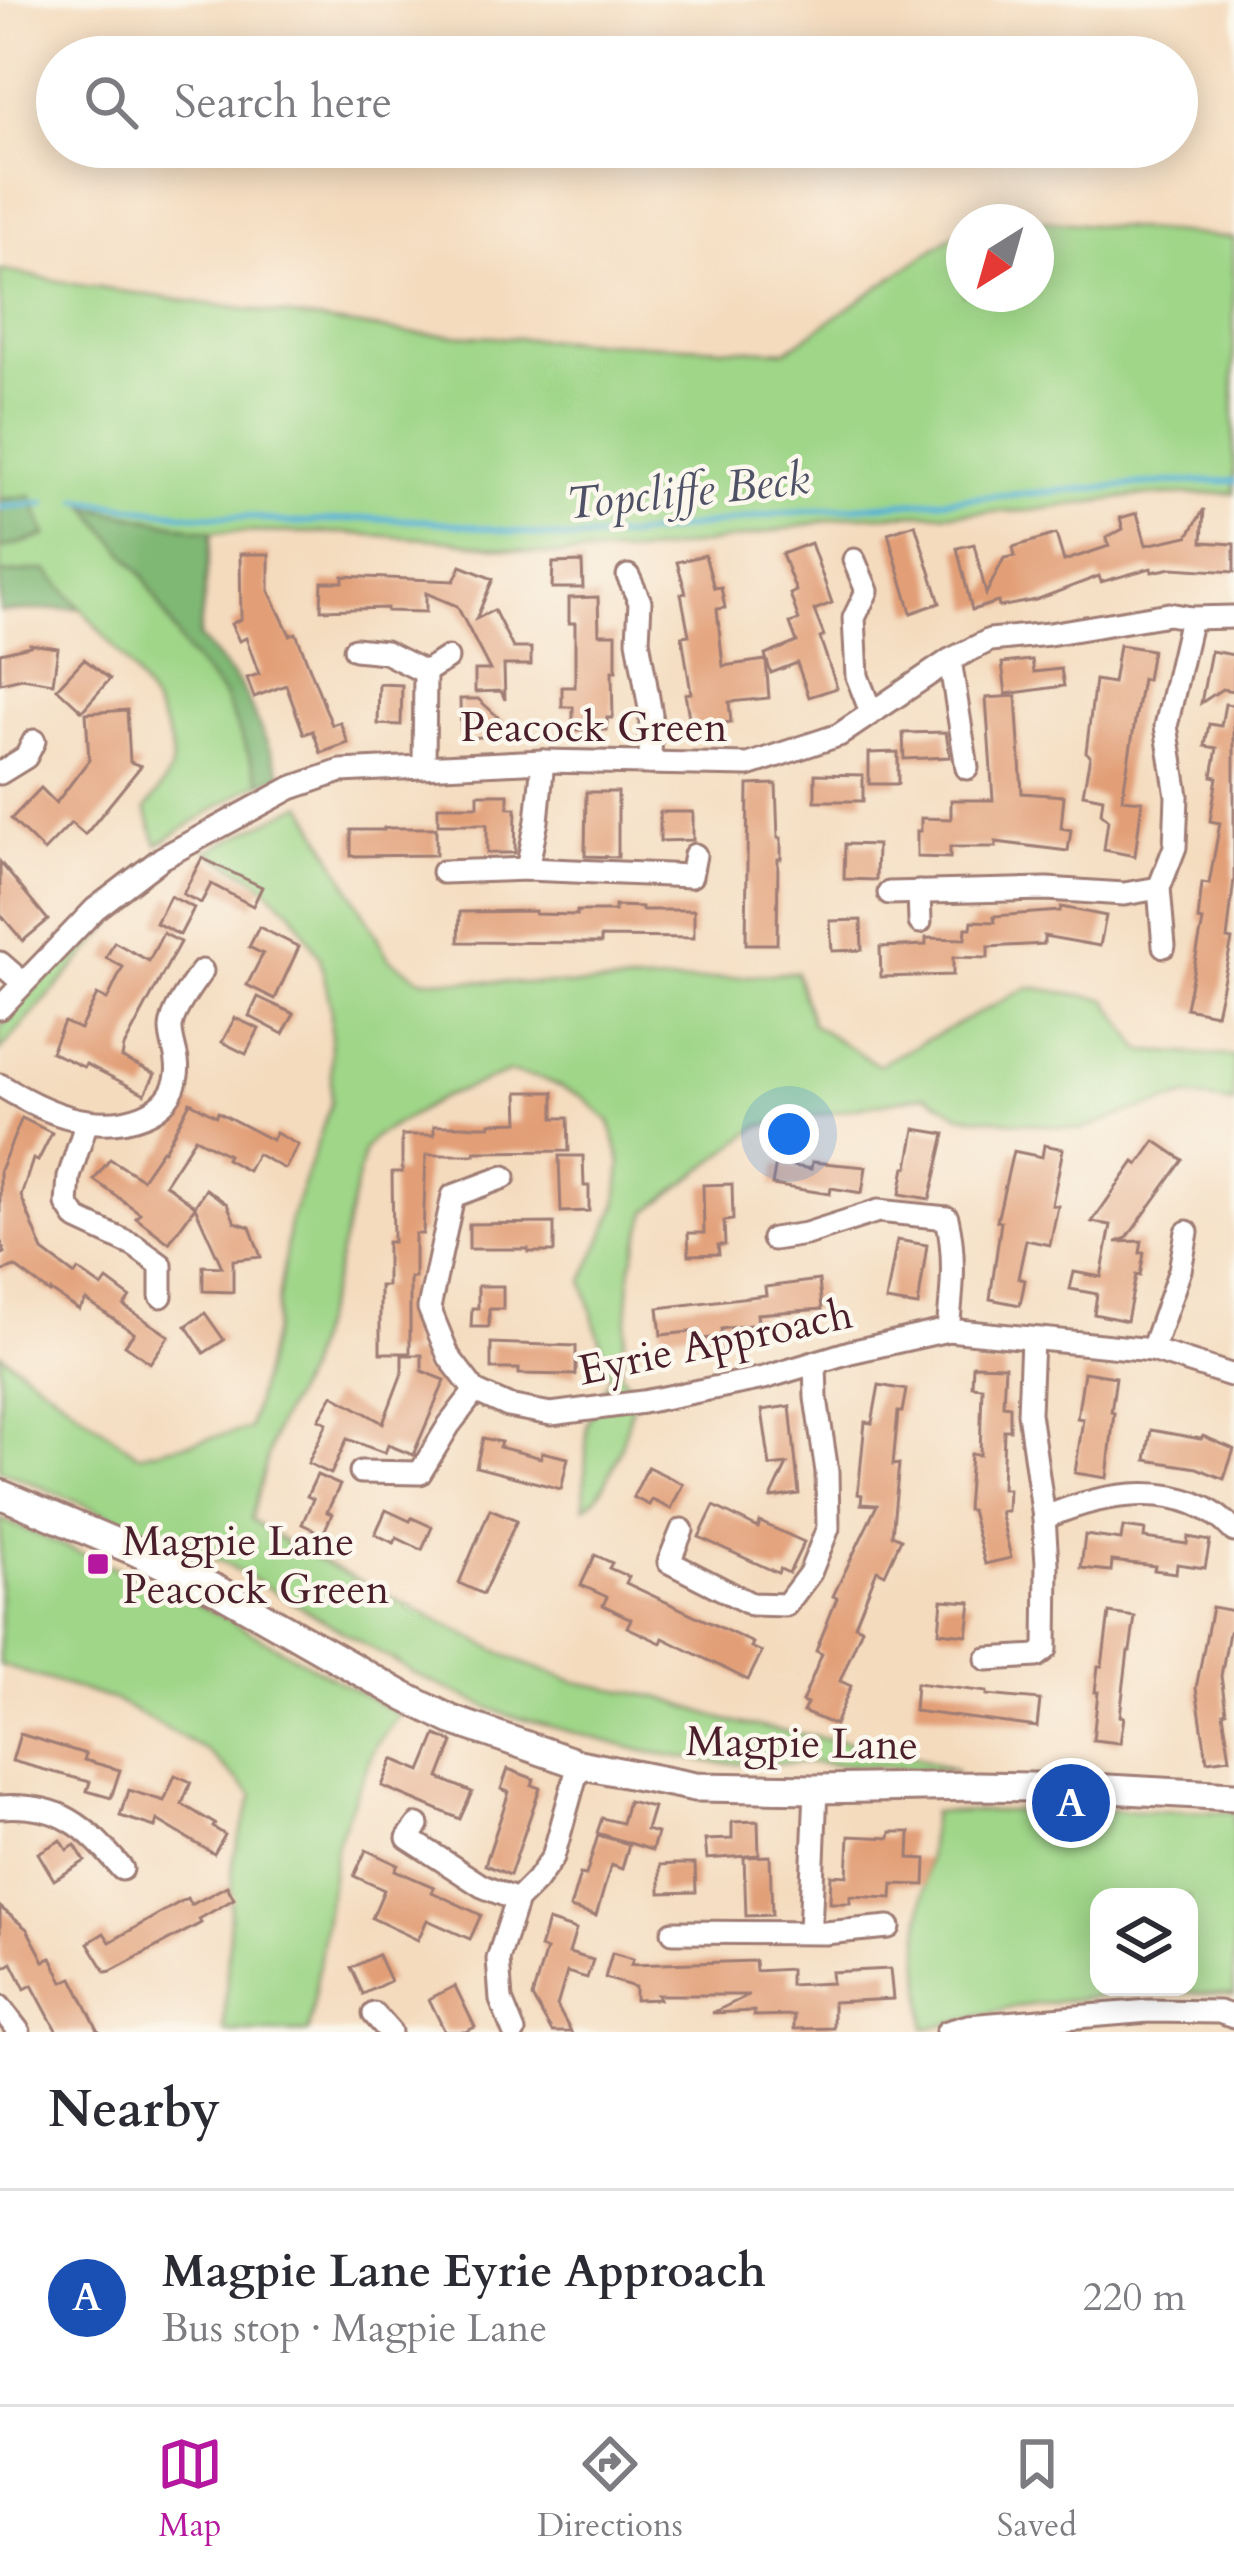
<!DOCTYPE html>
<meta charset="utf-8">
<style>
:root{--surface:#fff;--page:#f7f7f7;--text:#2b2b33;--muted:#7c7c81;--line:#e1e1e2;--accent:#b5179e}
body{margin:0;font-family:Cardo,serif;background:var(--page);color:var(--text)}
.controls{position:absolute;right:36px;bottom:36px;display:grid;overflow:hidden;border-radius:24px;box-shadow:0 6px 30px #0003}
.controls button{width:108px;height:108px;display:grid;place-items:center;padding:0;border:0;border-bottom:3px solid var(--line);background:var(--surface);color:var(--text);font:60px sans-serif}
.compass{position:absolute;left:946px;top:204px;width:108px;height:108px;border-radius:50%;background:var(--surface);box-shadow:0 6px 30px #0003;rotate:217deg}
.you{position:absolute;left:789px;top:1134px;width:42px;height:42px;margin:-30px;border:9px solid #fff;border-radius:50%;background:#1a73e8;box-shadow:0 0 0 18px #1a73e833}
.badge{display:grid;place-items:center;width:78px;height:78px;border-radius:50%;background:var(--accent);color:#fff;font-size:39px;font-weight:700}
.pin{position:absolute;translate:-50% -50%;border:6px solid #fff;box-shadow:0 3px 12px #0006}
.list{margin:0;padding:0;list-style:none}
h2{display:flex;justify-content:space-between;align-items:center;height:156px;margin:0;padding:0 48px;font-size:51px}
h2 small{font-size:39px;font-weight:400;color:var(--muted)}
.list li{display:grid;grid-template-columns:78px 1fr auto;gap:36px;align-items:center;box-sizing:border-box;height:216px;padding:0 48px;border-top:3px solid var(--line)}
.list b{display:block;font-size:45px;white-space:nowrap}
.list p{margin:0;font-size:39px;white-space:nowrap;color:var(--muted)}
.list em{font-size:39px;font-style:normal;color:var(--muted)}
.icon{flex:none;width:66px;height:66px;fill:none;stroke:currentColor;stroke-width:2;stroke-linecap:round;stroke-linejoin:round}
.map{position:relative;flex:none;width:1234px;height:2032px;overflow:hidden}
.search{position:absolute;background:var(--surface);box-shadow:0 6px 30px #0003;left:36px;right:36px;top:36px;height:132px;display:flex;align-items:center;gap:30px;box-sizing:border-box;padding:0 42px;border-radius:66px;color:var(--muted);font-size:45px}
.sheet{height:372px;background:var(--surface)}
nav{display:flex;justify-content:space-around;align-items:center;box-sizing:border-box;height:168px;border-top:3px solid var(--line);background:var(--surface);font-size:33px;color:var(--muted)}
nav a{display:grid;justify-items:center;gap:6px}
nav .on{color:var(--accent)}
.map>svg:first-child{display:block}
</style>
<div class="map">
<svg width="1234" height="2032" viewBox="0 0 1234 2032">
<rect width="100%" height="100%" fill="#fbf7ec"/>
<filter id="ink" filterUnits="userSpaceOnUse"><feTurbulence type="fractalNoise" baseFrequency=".00833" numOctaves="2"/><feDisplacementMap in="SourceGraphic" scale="24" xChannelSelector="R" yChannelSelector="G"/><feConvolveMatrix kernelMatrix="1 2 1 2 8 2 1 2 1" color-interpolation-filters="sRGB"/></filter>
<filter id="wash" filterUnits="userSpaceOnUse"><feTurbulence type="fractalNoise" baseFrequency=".004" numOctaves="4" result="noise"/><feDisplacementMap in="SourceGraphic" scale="48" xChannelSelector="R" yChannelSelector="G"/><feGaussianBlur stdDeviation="2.7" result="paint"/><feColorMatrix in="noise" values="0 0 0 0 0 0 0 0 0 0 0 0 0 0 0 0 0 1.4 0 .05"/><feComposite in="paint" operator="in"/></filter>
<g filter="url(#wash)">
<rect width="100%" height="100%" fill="#f4dbbe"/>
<g fill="#9fd688" stroke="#747a5a" stroke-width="3" fill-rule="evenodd">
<path d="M982 215 1234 238V493L1136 496 1028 511 851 516 735 539 639 553 548 555 443 540 344 533 212 532 89 507 144 577 186 652 223 694 261 783 248 788 157 845 146 809C154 797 168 781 171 768 182 712 82 611 47 570L0 574V549L46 536 31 496 0 500V270L85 286 408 333 786 351 964 228V294H1036V222H972Z"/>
<path d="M303 804 389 959 421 979 571 985 680 982 796 972 812 1024 878 1065 1029 987 1106 999 1142 1051 1234 1056V1103L1187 1096 1127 1113 1082 1130 961 1115 926 1095 759 1126 647 1212 631 1266 627 1321 620 1373 636 1391C629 1420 611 1495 584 1507L587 1424 610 1377 583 1281 617 1205 621 1163 610 1122 583 1097 543 1079 510 1072 443 1097 374 1137 364 1151 335 1275 305 1373 276 1427 251 1519 296 1549 522 1663 576 1682 662 1698 732 1722 893 1750 958 1771 814 1763H718L643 1751 504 1714 423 1678 225 1563 0 1470V1353L138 1455 249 1429 275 1323 290 1222 331 1103V1008L320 958 293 913 257 880 207 851Z"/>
<polygon points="153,879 0,1051 0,1028 30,991 103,917"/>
<polygon points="0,1519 136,1576 220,1615 399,1715 375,1746 337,1842 309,2032 224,2032 233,1858 253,1795 207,1751 114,1700 0,1665"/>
<path d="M1075 1810 1234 1812V1995L1223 1993 1130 1992 1015 2007 925 2029 919 1935 933 1812ZM1099 1897H1189V1987H1099Z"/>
</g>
<g fill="#7fb774" stroke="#646b50" stroke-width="3">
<polygon points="31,495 46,536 0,549 0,500"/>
<polygon points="87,507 212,532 199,637 241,686 281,774 261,783 223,694 186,652 144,577"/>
<polygon points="47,570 80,608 0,612 0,574"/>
</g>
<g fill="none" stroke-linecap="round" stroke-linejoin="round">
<g stroke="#57b2d5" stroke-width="6">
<polyline points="78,500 188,515 251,517 290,523 370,518 431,521 569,539 634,536 781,513 1172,482 1234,481"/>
<polyline points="0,507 45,503"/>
</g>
</g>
<g id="blocks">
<g fill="#e29f77">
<polygon points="1204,509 1202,542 1234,544 1234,572 1172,568 1152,572 1151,568 1101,582 1099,576 1036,600 999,607 998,602 972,610 957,548 974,544 986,594 1004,558 1015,556 1013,547 1056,534 1064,561 1109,546 1106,538 1123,529 1120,518 1137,513 1146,545 1188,536"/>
<polygon points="915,524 940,603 911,613 888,533"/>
<polygon points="811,543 832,603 814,610 824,636 820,638 837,688 809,697 797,663 771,673 765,655 797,642 790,623 799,620 790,594 796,591 782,554"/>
<polygon points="240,554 269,554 269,591 290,635 296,633 332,725 340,722 348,743 321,753 313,731 304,734 286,685 254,697 247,678 259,674 246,638 239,641 231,624 241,619"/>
<polygon points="705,555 714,588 721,587 725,608 717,609 723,666 766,660 769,698 729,702 731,722 694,727 693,717 689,717 685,694 691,693 682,636 689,635 681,594 686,593 677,562"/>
<polygon points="582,562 583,588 552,588 553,563"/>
<polygon points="461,566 493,579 476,619 494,610 513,648 531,648 531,665 504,665 505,700 501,691 475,692 475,670 490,670 457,606 426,593 426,612 387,611 387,608 321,610 322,582 343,582 343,576 454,581"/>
<polygon points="598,597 599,634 616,634 616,671 612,671 613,718 607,718 607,730 573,730 573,707 562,707 562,687 575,687 575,623 569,623 569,598"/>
<polygon points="30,644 58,648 53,683 22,678 0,683 0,653 30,646"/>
<polygon points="1119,645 1152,650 1147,680 1142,679 1122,799 1142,801 1135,856 1104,850 1108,820 1101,813 1103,798 1083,794 1090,756 1086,752 1095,680 1113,683"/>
<polygon points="1211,651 1234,655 1234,691 1222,689 1201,703"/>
<polygon points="84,659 110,679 82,711 57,688"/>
<polygon points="1032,660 1034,672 1061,669 1064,686 1006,694 1002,663"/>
<polygon points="379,684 402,685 401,725 378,724"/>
<polygon points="1016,696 1022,793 1064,796 1061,828 1071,830 1068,851 996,842 996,847 950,847 950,858 917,857 917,831 921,831 921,818 951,819 951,800 993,800 986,698"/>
<polygon points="460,699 478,699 506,724 505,736 461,738"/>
<polygon points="1225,704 1234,705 1234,879 1227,939 1232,940 1216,1014 1186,1008 1203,921 1198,920 1202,883 1209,884 1220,823 1210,821 1217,777 1212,776 1217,748 1205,746 1209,724 1221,726"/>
<polygon points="127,710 130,762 141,766 85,835 71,823 44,851 11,819 41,788 56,803 89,760 86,713"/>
<polygon points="946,732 950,757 904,759 903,733"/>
<polygon points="898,752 898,784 869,784 869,753"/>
<polygon points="815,774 863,775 863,801 815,801"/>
<polygon points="776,784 778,838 781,838 781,859 778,859 777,944 746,944 748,785"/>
<polygon points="586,792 618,792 618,857 585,856"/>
<polygon points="478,794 508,794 508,808 516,808 515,853 487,853 487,824 438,824 438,806 478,806"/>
<polygon points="660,812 693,812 693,840 660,841"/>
<polygon points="384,828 436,828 436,855 351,856 351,830 384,830"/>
<polygon points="845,844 877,845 876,880 844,879"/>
<polygon points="202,858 262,887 253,906 211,884 201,903 183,894"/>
<polygon points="0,862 48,920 23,941 0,914"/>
<polygon points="170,896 194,908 180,935 156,923"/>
<polygon points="615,906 642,907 642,910 694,910 694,938 601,937 601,943 459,942 460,912 535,911 535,914 577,915 577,911 615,911"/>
<polygon points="1061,907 1106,916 1100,946 1044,936 1044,944 988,947 988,958 953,957 953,975 881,977 880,947 926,945 926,938 965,939 966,928 971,928 972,921 995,922 994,916 1060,911"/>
<polygon points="861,920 862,950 832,951 830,921"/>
<polygon points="259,927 299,947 275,999 247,985 263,954 249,947"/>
<polygon points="163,933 180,942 124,1047 122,1058 155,1074 145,1094 86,1064 84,1067 51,1052 64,1022 80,1029 97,995 107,1000 123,967 106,958 114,942 149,961"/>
<polygon points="258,997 294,1014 283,1034 249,1016"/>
<polygon points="235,1018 259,1029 246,1054 222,1042"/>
<polygon points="518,1092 554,1092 554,1118 568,1118 569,1151 475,1152 475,1155 426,1155 423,1234 415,1234 415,1278 410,1278 410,1353 380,1353 380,1286 387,1286 387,1242 393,1242 392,1172 402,1172 402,1135 434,1135 434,1126 490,1126 490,1123 519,1122"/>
<polygon points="190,1102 216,1116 218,1112 272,1140 276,1133 298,1145 285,1169 257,1154 248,1171 226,1159 228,1155 195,1138 165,1184 195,1206 206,1189 227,1204 235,1222 250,1227 261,1257 233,1260 233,1292 203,1291 203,1266 222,1267 195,1207 169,1243 136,1218 140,1213 94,1180 110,1159 142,1179 162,1150 164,1151"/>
<polygon points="22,1118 52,1133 38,1161 33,1159 21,1196 43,1251 75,1275 78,1270 102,1287 107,1280 130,1297 124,1306 169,1336 150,1363 125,1345 134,1333 86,1300 79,1310 51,1291 50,1293 15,1267 0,1272 0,1255 5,1253 0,1239 0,1170"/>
<polygon points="915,1129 945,1134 930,1199 900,1194 905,1167 908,1167"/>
<polygon points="1155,1141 1183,1160 1127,1238 1116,1242 1142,1241 1140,1253 1144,1253 1140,1276 1136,1275 1127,1321 1094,1314 1097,1294 1070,1289 1074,1272 1101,1277 1111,1225 1092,1222 1134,1162 1138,1165"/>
<polygon points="1044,1145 1063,1149 1052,1205 1058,1206 1050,1245 1026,1240 1018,1278 1025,1280 1020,1305 990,1299 1001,1222 997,1221 1013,1151 1042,1157"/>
<polygon points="559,1156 583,1156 584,1186 589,1186 589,1211 561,1212"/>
<polygon points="812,1162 866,1167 862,1193 831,1188 830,1194 772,1185 776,1163 811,1169"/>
<polygon points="732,1184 733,1220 724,1221 725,1245 718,1245 719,1254 689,1255 688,1233 704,1233 703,1185"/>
<polygon points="554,1223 554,1252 528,1252 528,1249 469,1249 469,1224"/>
<polygon points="897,1240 927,1245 918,1306 886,1301"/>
<polygon points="819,1280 822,1309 757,1314 758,1324 721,1329 722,1337 700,1339 699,1331 661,1335 658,1308 766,1295 765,1287"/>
<polygon points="478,1286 503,1286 503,1309 489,1309 489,1327 471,1327 472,1308 478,1308"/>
<polygon points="205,1313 224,1340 204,1353 186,1326"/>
<polygon points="491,1343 576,1346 576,1375 519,1374 519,1369 491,1369"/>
<polygon points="402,1355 422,1355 422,1371 445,1380 413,1455 388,1445 385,1453 347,1439 331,1474 308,1463 327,1423 319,1419 333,1395 383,1423 402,1373"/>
<polygon points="973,1365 1005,1366 1003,1405 1010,1406 1010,1430 1004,1430 1002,1489 1008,1489 1007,1511 1000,1511 1011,1558 985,1564 971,1510 967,1510 971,1454 980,1455 982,1387 972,1386"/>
<polygon points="1084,1372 1116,1377 1111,1412 1114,1413 1107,1478 1075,1473 1083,1419 1077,1418"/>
<polygon points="879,1385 906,1390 902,1412 898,1412 893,1465 899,1464 892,1535 901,1539 885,1574 877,1570 855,1625 862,1628 840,1681 851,1686 835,1725 803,1712 807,1704 802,1702 822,1654 816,1651 837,1598 833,1596 877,1505 861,1504 862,1495 858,1494 865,1422 872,1423"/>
<polygon points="790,1406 799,1494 771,1498 787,1464 770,1466 762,1410"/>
<polygon points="1151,1430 1201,1439 1203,1436 1234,1449 1224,1479 1197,1468 1146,1460"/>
<polygon points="483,1438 501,1442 499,1447 541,1458 542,1452 568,1458 561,1489 476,1467"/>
<polygon points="648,1467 683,1484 671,1509 652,1500 649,1505 633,1497"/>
<polygon points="317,1475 340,1485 327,1512 332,1514 323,1534 302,1524 313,1499 307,1496"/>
<polygon points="714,1506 758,1528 760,1522 804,1542 789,1573 780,1569 778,1573 699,1537"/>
<polygon points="490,1509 517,1520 483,1594 459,1583"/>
<polygon points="386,1510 410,1521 412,1518 432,1527 422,1550 397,1538 394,1543 375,1534"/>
<polygon points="1123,1527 1145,1530 1144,1538 1187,1544 1188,1537 1210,1541 1205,1568 1177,1564 1176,1573 1154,1570 1155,1566 1112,1561 1111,1571 1081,1568 1085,1535 1121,1540"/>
<polygon points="595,1555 612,1563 609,1568 629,1577 626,1583 753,1643 751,1647 762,1652 748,1680 663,1638 661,1643 627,1627 631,1619 603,1605 607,1597 581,1585"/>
<polygon points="942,1600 971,1602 967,1635 939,1632"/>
<polygon points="1212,1607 1234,1611 1234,1633 1229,1632 1221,1676 1226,1712 1223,1713 1230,1758 1207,1761 1196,1688"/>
<polygon points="1109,1613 1135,1617 1130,1651 1128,1651 1120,1716 1124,1717 1120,1743 1093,1740 1098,1692 1095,1692 1098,1666 1102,1666"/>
<polygon points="916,1683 987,1692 987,1695 1040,1700 1037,1727 914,1711"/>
<polygon points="20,1734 86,1754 84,1760 120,1770 111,1798 87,1791 90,1782 12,1761"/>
<polygon points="436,1735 453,1742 439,1778 472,1792 460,1819 382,1786 393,1759 421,1771"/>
<polygon points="508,1769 534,1779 532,1785 540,1788 510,1875 485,1865 509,1792 501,1789"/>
<polygon points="175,1775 191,1782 182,1804 215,1824 213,1827 225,1835 214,1854 157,1820 155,1827 120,1816 128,1790 164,1801"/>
<polygon points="628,1801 653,1807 646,1830 657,1833 652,1850 597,1833 602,1818 622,1823"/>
<polygon points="758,1821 759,1855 707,1859 705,1840 732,1839 732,1822"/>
<polygon points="891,1832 910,1832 909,1858 926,1859 925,1885 893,1884 892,1898 850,1896 850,1903 830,1903 831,1875 847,1876 849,1836 890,1838"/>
<polygon points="598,1835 629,1844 622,1869 611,1865 596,1916 570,1908 580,1874 586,1875"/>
<polygon points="61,1840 67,1850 75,1845 85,1861 54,1880 38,1853"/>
<polygon points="366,1850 398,1865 395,1870 434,1887 432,1892 481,1915 470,1939 427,1920 418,1940 372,1918 384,1890 354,1876"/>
<polygon points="770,1856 772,1915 746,1916 744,1857"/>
<polygon points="677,1864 695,1864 696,1892 660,1893 660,1865"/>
<polygon points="227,1886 234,1899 199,1919 201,1923 111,1971 106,1972 88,1943 104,1933 110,1942 187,1898 191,1905"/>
<polygon points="0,1907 27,1929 44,1961 51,1958 63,1982 72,1978 99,2032 57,2032 32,1985 25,1989 12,1963 5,1967 0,1957"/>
<polygon points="548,1921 576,1930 569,1953 593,1960 587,1978 567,1972 557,2006 571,2032 552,2032 532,1997 546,1950 540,1948"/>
<polygon points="612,1953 633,1959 631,1965 755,1961 756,1971 790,1969 790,1985 832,1983 831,1972 890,1969 893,1999 833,2002 833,2028 794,2029 794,2015 754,2016 754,2011 712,2013 749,1995 657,1995 659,1999 635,2000 635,1987 605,1978"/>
<polygon points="378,1955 390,1981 363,1994 351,1968"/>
<polygon points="455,1986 475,2027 465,2032 445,2032 429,1999"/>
</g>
</g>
</g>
<g filter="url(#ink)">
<use href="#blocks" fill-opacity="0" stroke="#9f7d74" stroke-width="3"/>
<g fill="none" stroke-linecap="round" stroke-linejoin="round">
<defs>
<g id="minor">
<polyline points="854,560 867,591 854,618 857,676 871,712"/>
<polyline points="628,576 640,602 638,640 651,715 650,763"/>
<polyline points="355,649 385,652 425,672 447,658"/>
<polyline points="950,660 967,768"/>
<polyline points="424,765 425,672"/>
<polyline points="0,773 26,757 34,741"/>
<polyline points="527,869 537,821 543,761"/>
<polyline points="443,872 527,869 691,876 695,855"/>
<polyline points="919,892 920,922"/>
<polyline points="889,893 1047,889 1124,894 1159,888"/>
<polyline points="1164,946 1159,888 1175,847 1177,796 1166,726 1191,618"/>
<polyline points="0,963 22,982"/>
<polyline points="0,1008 95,909 162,858 291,788 341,771 543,761 748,765 839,735 950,660 990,640 1049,634 1169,614 1191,618 1234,617"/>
<path d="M0 1085C26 1101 56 1117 87 1121 123 1126 171 1116 177 1075 180 1059 171 1044 171 1029 171 1012 192 985 202 971"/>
<polyline points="87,1121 69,1177 67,1204 77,1219 135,1246 161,1265 161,1296"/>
<polyline points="504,1177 453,1196 429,1308 449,1357 475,1391 508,1406 551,1414 643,1402 764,1378 850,1352 948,1330 1152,1350 1234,1376"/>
<path d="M773 1239 806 1234 878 1211 947 1218C956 1256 952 1292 948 1330"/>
<polyline points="1152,1350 1180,1270 1187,1232"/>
<polyline points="361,1472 420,1473 449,1425 475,1391"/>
<path d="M1044 1518C1104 1492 1185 1477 1234 1531"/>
<polyline points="682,1530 669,1562 751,1604 786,1605 810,1573 828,1528 827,1472 816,1398 815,1363"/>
<polyline points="987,1659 1037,1656 1046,1649 1047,1563 1044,1518 1029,1413 1032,1339"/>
<path d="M0 1807C60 1803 85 1825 122 1869"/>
<polyline points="418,1825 408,1838 482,1886 517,1900"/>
<polyline points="673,1932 825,1933 889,1927"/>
<polyline points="810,1932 816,1789"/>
<polyline points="0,2007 19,2032"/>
<polyline points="374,2014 390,2032"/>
<polyline points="514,2032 501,2000 498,1959 517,1900 536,1881 553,1857 579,1764"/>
<polyline points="947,2032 968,2026 1149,2011 1219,2012 1234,2017"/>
</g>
<polyline id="tertiary" points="0,1494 133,1550 219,1591 405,1697 452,1720 579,1764 695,1787 816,1789 978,1786 1090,1788 1234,1796"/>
</defs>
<use href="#minor" stroke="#9f7d74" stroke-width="27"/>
<use href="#tertiary" stroke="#9f7d74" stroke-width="33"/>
<use href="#minor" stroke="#fff" stroke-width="21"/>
<use href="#tertiary" stroke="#fff" stroke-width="27"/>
</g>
</g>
<rect fill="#b5179e" stroke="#fbf7ec" stroke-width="4.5" x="86" y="1552" width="24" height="24" rx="6"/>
<g text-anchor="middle" stroke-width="9" stroke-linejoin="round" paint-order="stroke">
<g font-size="42" fill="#4a1f2b" stroke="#fbf7ec">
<text x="594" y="741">Peacock Green</text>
<text transform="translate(715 1341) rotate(-12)" y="15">Eyrie Approach</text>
<text transform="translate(802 1742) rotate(1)" y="15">Magpie Lane</text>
</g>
<g font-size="42" fill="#4a1f2b" stroke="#fbf7ec" text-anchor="start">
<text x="122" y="1555">Magpie Lane<tspan x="122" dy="48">Peacock Green</tspan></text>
</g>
<g font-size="45" font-style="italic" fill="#4f5266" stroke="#fbf7ec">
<text transform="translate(688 490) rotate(-6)" y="16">Topcliffe Beck</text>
</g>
</g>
</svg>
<div class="controls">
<button><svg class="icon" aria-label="layers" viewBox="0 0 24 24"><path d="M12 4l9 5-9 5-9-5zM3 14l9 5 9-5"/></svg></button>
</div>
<svg class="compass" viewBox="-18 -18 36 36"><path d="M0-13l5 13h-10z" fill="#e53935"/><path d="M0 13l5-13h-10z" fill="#7c7c81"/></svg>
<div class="you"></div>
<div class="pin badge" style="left:1071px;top:1803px;background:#1a4fb4">A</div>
<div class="search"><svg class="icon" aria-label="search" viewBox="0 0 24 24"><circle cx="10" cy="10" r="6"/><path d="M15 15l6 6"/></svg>Search here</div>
</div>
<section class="sheet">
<h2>Nearby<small></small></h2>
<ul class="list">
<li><span class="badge" style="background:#1a4fb4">A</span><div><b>Magpie Lane Eyrie Approach</b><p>Bus stop · Magpie Lane</p></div><em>220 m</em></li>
</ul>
</section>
<nav>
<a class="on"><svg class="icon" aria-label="map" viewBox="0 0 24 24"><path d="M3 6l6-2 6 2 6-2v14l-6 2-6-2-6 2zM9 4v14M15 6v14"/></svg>Map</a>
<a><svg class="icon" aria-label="directions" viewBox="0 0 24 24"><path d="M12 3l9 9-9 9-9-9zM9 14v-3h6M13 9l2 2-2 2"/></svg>Directions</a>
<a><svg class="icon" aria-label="saved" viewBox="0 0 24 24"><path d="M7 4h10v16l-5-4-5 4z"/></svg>Saved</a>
</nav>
